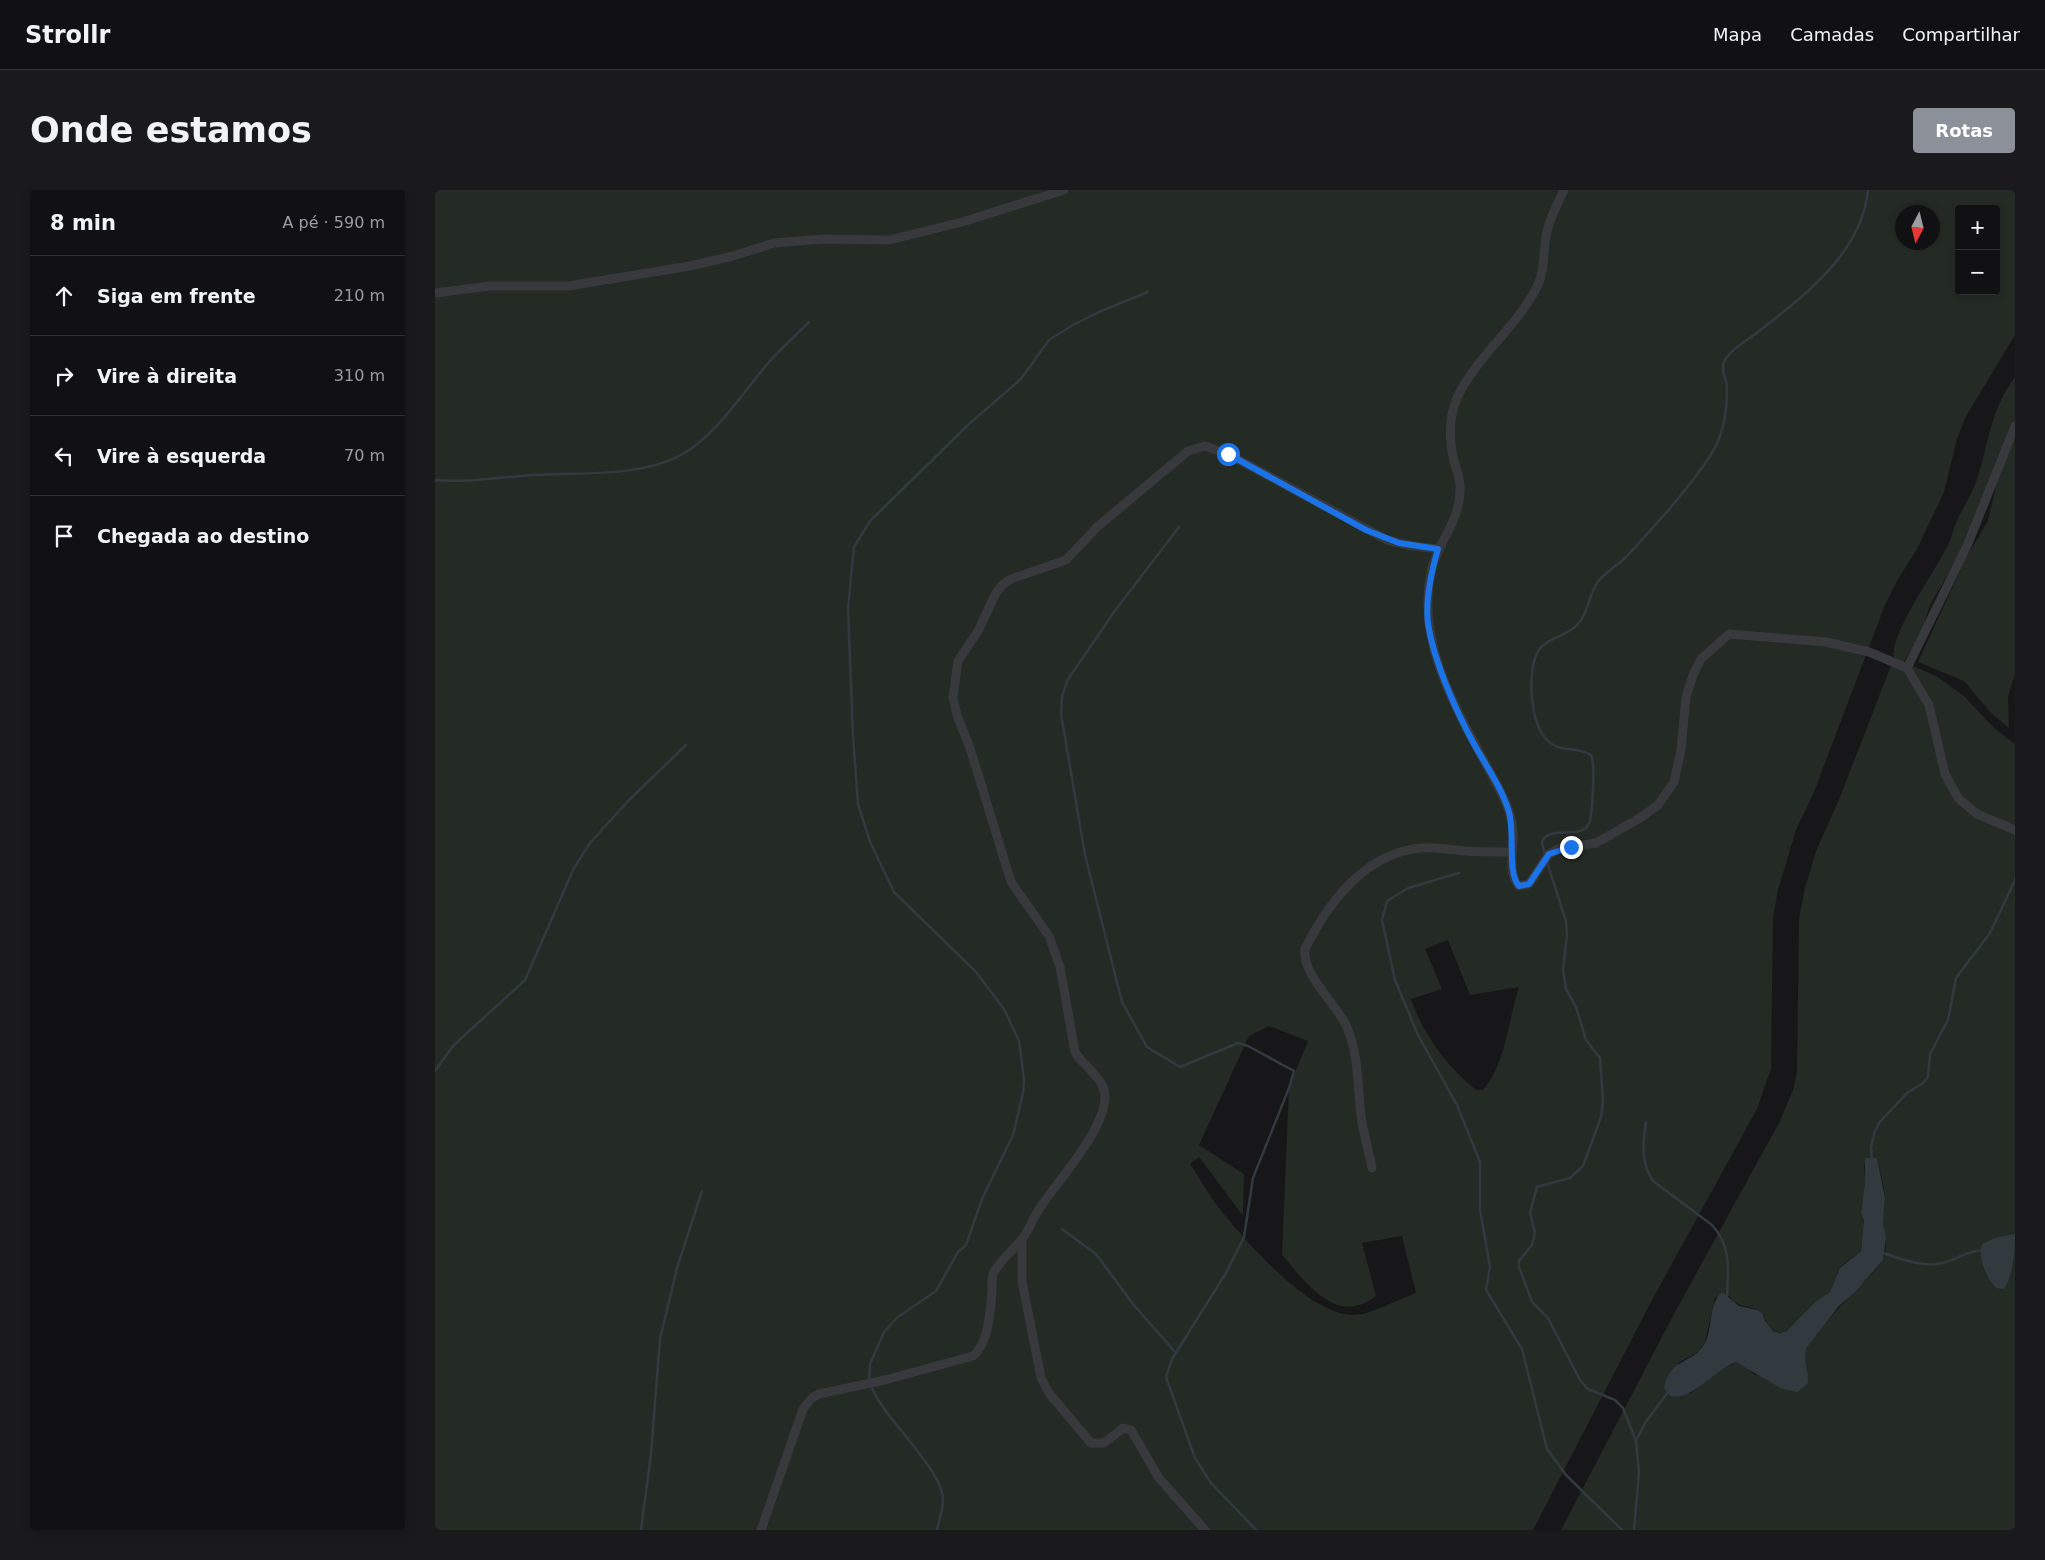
<!DOCTYPE html>
<html lang="pt">
<meta charset="utf-8">
<style>
:root{--surface:#111113;--page:#1a1a1c;--text:#f1f3f6;--muted:#9c9da0;--line:#303133;--accent:#8c9099}
body{margin:0;font-family:"DejaVu Sans",sans-serif;background:var(--page);color:var(--text)}
.controls{position:absolute;right:15px;top:15px;display:grid;overflow:hidden;border-radius:5px;box-shadow:0 2px 8px #0003}
.controls button{width:45px;height:45px;display:grid;place-items:center;padding:0;border:0;border-bottom:1px solid var(--line);background:var(--surface);color:var(--text);font:25px sans-serif}
.compass{position:absolute;left:1460px;top:15px;width:45px;height:45px;border-radius:50%;background:var(--surface);box-shadow:0 2px 8px #0003;rotate:187deg}
.stop{position:absolute;width:15px;height:15px;margin:-11px;border:4px solid #1a73e8;border-radius:50%;background:#fff}
.stop.end{background:#1a73e8;border-color:#fff;box-shadow:0 1px 5px #0008}
.list{margin:0;padding:0;list-style:none}
h2{display:flex;justify-content:space-between;align-items:center;height:65px;margin:0;padding:0 20px;font-size:21px}
h2 small{font-size:16px;font-weight:400;color:var(--muted)}
.list li{display:grid;grid-template-columns:32px 1fr auto;gap:15px;align-items:center;box-sizing:border-box;height:80px;padding:0 20px;border-top:1px solid var(--line)}
.list b{display:block;font-size:19px;white-space:nowrap}
.list em{font-size:16px;font-style:normal;color:var(--muted)}
.icon{flex:none;width:28px;height:28px;fill:none;stroke:currentColor;stroke-width:2;stroke-linecap:round;stroke-linejoin:round}
.map{position:relative;flex:none;width:1580px;height:1340px;overflow:hidden;border-radius:5px}
header{display:flex;align-items:center;gap:30px;box-sizing:border-box;height:70px;padding:0 25px;background:var(--surface);border-bottom:1px solid var(--line)}
header strong{font-size:24px}
nav{display:flex;gap:28px;margin-inline-start:auto;font-size:18px}
.intro{display:flex;align-items:center;justify-content:space-between;box-sizing:border-box;height:120px;padding:0 30px}
h1{margin:0;font-size:35px}
.button{padding:12px 22px;border-radius:5px;background:var(--accent);color:#fff;font-size:18px;font-weight:700}
main{display:flex;gap:30px;padding:0 30px}
aside{flex:1;background:var(--surface);border-radius:5px;box-shadow:0 2px 8px #0003}
.map>svg:first-child{display:block}
</style>
<header>
<strong>Strollr</strong>
<nav><a>Mapa</a><a>Camadas</a><a>Compartilhar</a></nav>
</header>
<div class="intro"><h1>Onde estamos</h1><a class="button">Rotas</a></div>
<main>
<aside>
<h2>8 min<small>A pé · 590 m</small></h2>
<ul class="list">
<li><svg class="icon" aria-label="ahead" viewBox="0 0 24 24"><path d="M12 20V5M6 11l6-6 6 6"/></svg><div><b>Siga em frente</b></div><em>210 m</em></li>
<li><svg class="icon" aria-label="right" viewBox="0 0 24 24"><path d="M7 20v-9h11M14 6l5 5-5 5"/></svg><div><b>Vire à direita</b></div><em>310 m</em></li>
<li><svg class="icon" aria-label="left" viewBox="0 0 24 24"><path d="M17 20v-9H6M10 6l-5 5 5 5"/></svg><div><b>Vire à esquerda</b></div><em>70 m</em></li>
<li><svg class="icon" aria-label="arrive" viewBox="0 0 24 24"><path d="M6 21V4h12l-3 4 3 4H6"/></svg><div><b>Chegada ao destino</b></div></li>
</ul>
</aside>
<div class="map">
<svg width="1580" height="1340" viewBox="0 0 1580 1340">
<rect width="100%" height="100%" fill="#171719"/>
<g fill="#242a24" fill-rule="evenodd">
<path d="M0 0H1580V145L1530 228 1522 249 1509 302 1482 359 1462 391 1450 415 1379 602 1361 640 1343 700 1338 727 1336 879 1322 919 1217 1110 1098 1340H0ZM1524 19H1561V101H1524ZM1468 22H1498V52H1468ZM1013 750 1035 805 1084 797C1073 830 1071 874 1048 900H1041C1011 875 989 846 976 809L1007 799 990 759ZM834 836 873 851 854 897 847 1065C865 1085 892 1125 924 1115 930 1114 936 1109 941 1106L927 1053 967 1046 981 1103C967 1108 933 1125 920 1125 878 1127 818 1059 792 1028 778 1012 767 992 755 974L764 967 808 1026 809 984 764 955 814 846Z"/>
<path d="M1580 187V231L1574 243 1548 325 1496 413 1488 436 1469 472 1501 486 1529 506 1559 538 1580 554V1340H1126L1240 1122 1344 933 1358 900 1362 882 1364 729 1369 702 1381 661 1403 612 1459 468C1454 446 1500 381 1511 359 1517 348 1519 335 1525 324 1532 311 1539 300 1543 286 1554 250 1556 219 1580 187ZM1442 968C1445 982 1450 996 1450 1010 1450 1018 1448 1025 1448 1033 1449 1045 1454 1059 1447 1071 1435 1091 1366 1148 1369 1169L1320 1185 1312 1177 1301 1172 1279 1184 1255 1204 1243 1173 1265 1161 1270 1152 1280 1107 1294 1106C1303 1119 1312 1114 1324 1121 1331 1125 1331 1138 1340 1141 1356 1148 1368 1122 1378 1114 1383 1109 1393 1106 1396 1100 1400 1093 1401 1084 1405 1078 1410 1072 1419 1066 1426 1061L1429 1030 1426 1023 1430 992 1429 974Z"/>
<polygon points="1580,242 1580,483 1573,507 1574,538 1556,523 1529,491 1483,472 1530,370 1553,331 1564,284"/>
</g>
<g fill="#323a40">
<path d="M1430 968H1442L1450 1008 1448 1034 1451 1047 1448 1070 1421 1101 1403 1117 1372 1157C1367 1169 1374 1181 1373 1193L1363 1202 1347 1199 1301 1172C1279 1180 1256 1212 1235 1206L1229 1198C1234 1168 1259 1174 1270 1153 1278 1137 1273 1114 1287 1102L1304 1116 1322 1120 1327 1123 1330 1131 1338 1141 1345 1143 1352 1141 1380 1112 1395 1102 1405 1078 1426 1061 1429 1030 1426 1023 1430 992Z"/>
<path d="M1580 1044C1580 1062 1578 1085 1569 1099L1561 1098C1551 1087 1543 1069 1547 1054L1560 1048Z"/>
</g>
<g fill="none" stroke-linecap="round" stroke-linejoin="round">
<g stroke="#323a40" stroke-width="2.5">
<path d="M0 290C33 293 66 287 99 285 149 282 220 289 261 255 290 232 310 200 334 172 347 158 361 145 374 132"/>
<polyline points="744,337 679,422 632,491 627,507 626,524 650,665 687,812 712,857 745,877 803,853 813,856 859,881 854,898 818,988 809,1047 791,1083 737,1169 731,1187 760,1268 776,1293 821,1340"/>
<path d="M1110 667 1107 652C1115 633 1146 652 1155 632 1157 619 1161 575 1156 565 1142 556 1123 563 1111 549 1095 531 1092 482 1103 461 1111 448 1133 446 1143 434 1153 423 1154 405 1162 393 1169 383 1182 376 1190 368 1220 336 1251 302 1275 266 1289 246 1292 222 1292 198 1292 189 1285 180 1289 172 1294 160 1313 150 1323 142 1370 105 1427 63 1433 0"/>
<polyline points="1112,672 1131,731 1132,744 1128,780 1131,799 1141,817 1151,850 1165,868 1168,911 1166,927 1148,976 1135,988 1102,997 1095,1023 1100,1043 1097,1055 1084,1071 1084,1077 1097,1112 1113,1128 1145,1190 1153,1199 1180,1210 1188,1218 1201,1251 1204,1282 1199,1340"/>
<polyline points="1024,683 973,698 952,711 947,730 960,790 983,845 1022,915 1045,972 1045,1020 1055,1077 1051,1100 1087,1159 1112,1259 1131,1285 1187,1340"/>
<polyline points="0,881 18,856 90,790 139,678 155,653 193,611 251,555"/>
<path d="M1211 932C1208 954 1205 971 1218 991L1277 1035C1297 1057 1293 1080 1292 1107"/>
<polyline points="1437,970 1436,957 1440,941 1444,933 1472,903 1488,893 1493,887 1495,864 1513,830 1521,788 1555,743 1580,690"/>
<polyline points="627,1039 661,1064 698,1114 741,1163"/>
<path d="M1448 1063C1466 1069 1492 1079 1511 1072 1524 1068 1535 1060 1549 1060"/>
<polyline points="434,1191 435,1174 449,1142 463,1127 501,1101 523,1062 531,1055 547,1009 578,945 588,903 589,889 584,851 569,819 541,782 459,702 435,652 423,614 418,547 413,418 419,357 435,331 534,234 586,189 614,150 638,135 666,121 713,102"/>
<path d="M436 1196C448 1228 508 1279 508 1310 508 1320 504 1330 502 1340"/>
<polyline points="1201,1251 1210,1233 1233,1202"/>
<polyline points="206,1340 216,1264 225,1149 242,1078 267,1001"/>
</g>
<g stroke="#38393d" stroke-width="9">
<path d="M1129 0C1122 15 1114 29 1111 46 1108 64 1110 81 1102 97 1081 138 1041 167 1022 208 1013 229 1014 250 1019 271 1022 282 1026 290 1025 301 1025 332 1002 353 996 382 979 463 1033 536 1067 605 1073 616 1077 628 1078 641 1080 658 1071 681 1084 696L1094 694 1114 664 1123 659 1161 653 1205 628 1223 615 1239 592 1246 560 1251 507 1258 485 1266 469 1294 444 1391 452 1434 462 1472 478 1494 515 1510 584 1523 608 1542 624 1580 640"/>
<polyline points="0,103 55,96 133,96 255,76 298,66 339,53 388,49 454,50 527,32 629,0"/>
<polyline points="1472,478 1532,356 1580,236"/>
<path d="M937 978C934 963 930 948 927 933 922 901 925 866 911 835 900 813 867 784 870 759 893 713 929 664 985 658 1001 657 1016 660 1031 661 1046 662 1061 662 1077 662"/>
<polyline points="587,1049 587,1091 606,1188 614,1203 656,1253 669,1253 688,1238 696,1240 724,1288 770,1340"/>
<path d="M326 1340 368 1219 377 1208 384 1204 450 1190 538 1166C554 1153 555 1121 557 1102 557 1094 556 1086 560 1080 568 1068 579 1059 588 1048 595 1038 599 1025 607 1015 625 988 668 942 670 908 671 889 648 876 640 862L625 777 614 746 576 692 535 558 522 525 518 507 523 471 543 441 561 403 567 395 576 389 631 370 662 337 753 261 770 256 793 264 952 350 977 356 1003 359"/>
</g>
</g>
<g fill="none" stroke-linecap="round" stroke-linejoin="round">
<path stroke="#1a73e8" stroke-width="6" d="M793 264 931 340 964 353 1003 359C996 383 990 409 993 434 999 472 1021 521 1039 554 1051 576 1067 598 1074 622 1080 642 1072 683 1084 696L1094 694 1114 664 1136 657"/>
</g>
</svg>
<div class="controls">
<button>+</button>
<button>−</button>
</div>
<svg class="compass" viewBox="-18 -18 36 36"><path d="M0-13l5 13h-10z" fill="#e53935"/><path d="M0 13l5-13h-10z" fill="#9c9da0"/></svg>
<div class="stop" style="left:793px;top:264px"></div>
<div class="stop end" style="left:1136px;top:657px"></div>
</div>
</main>
